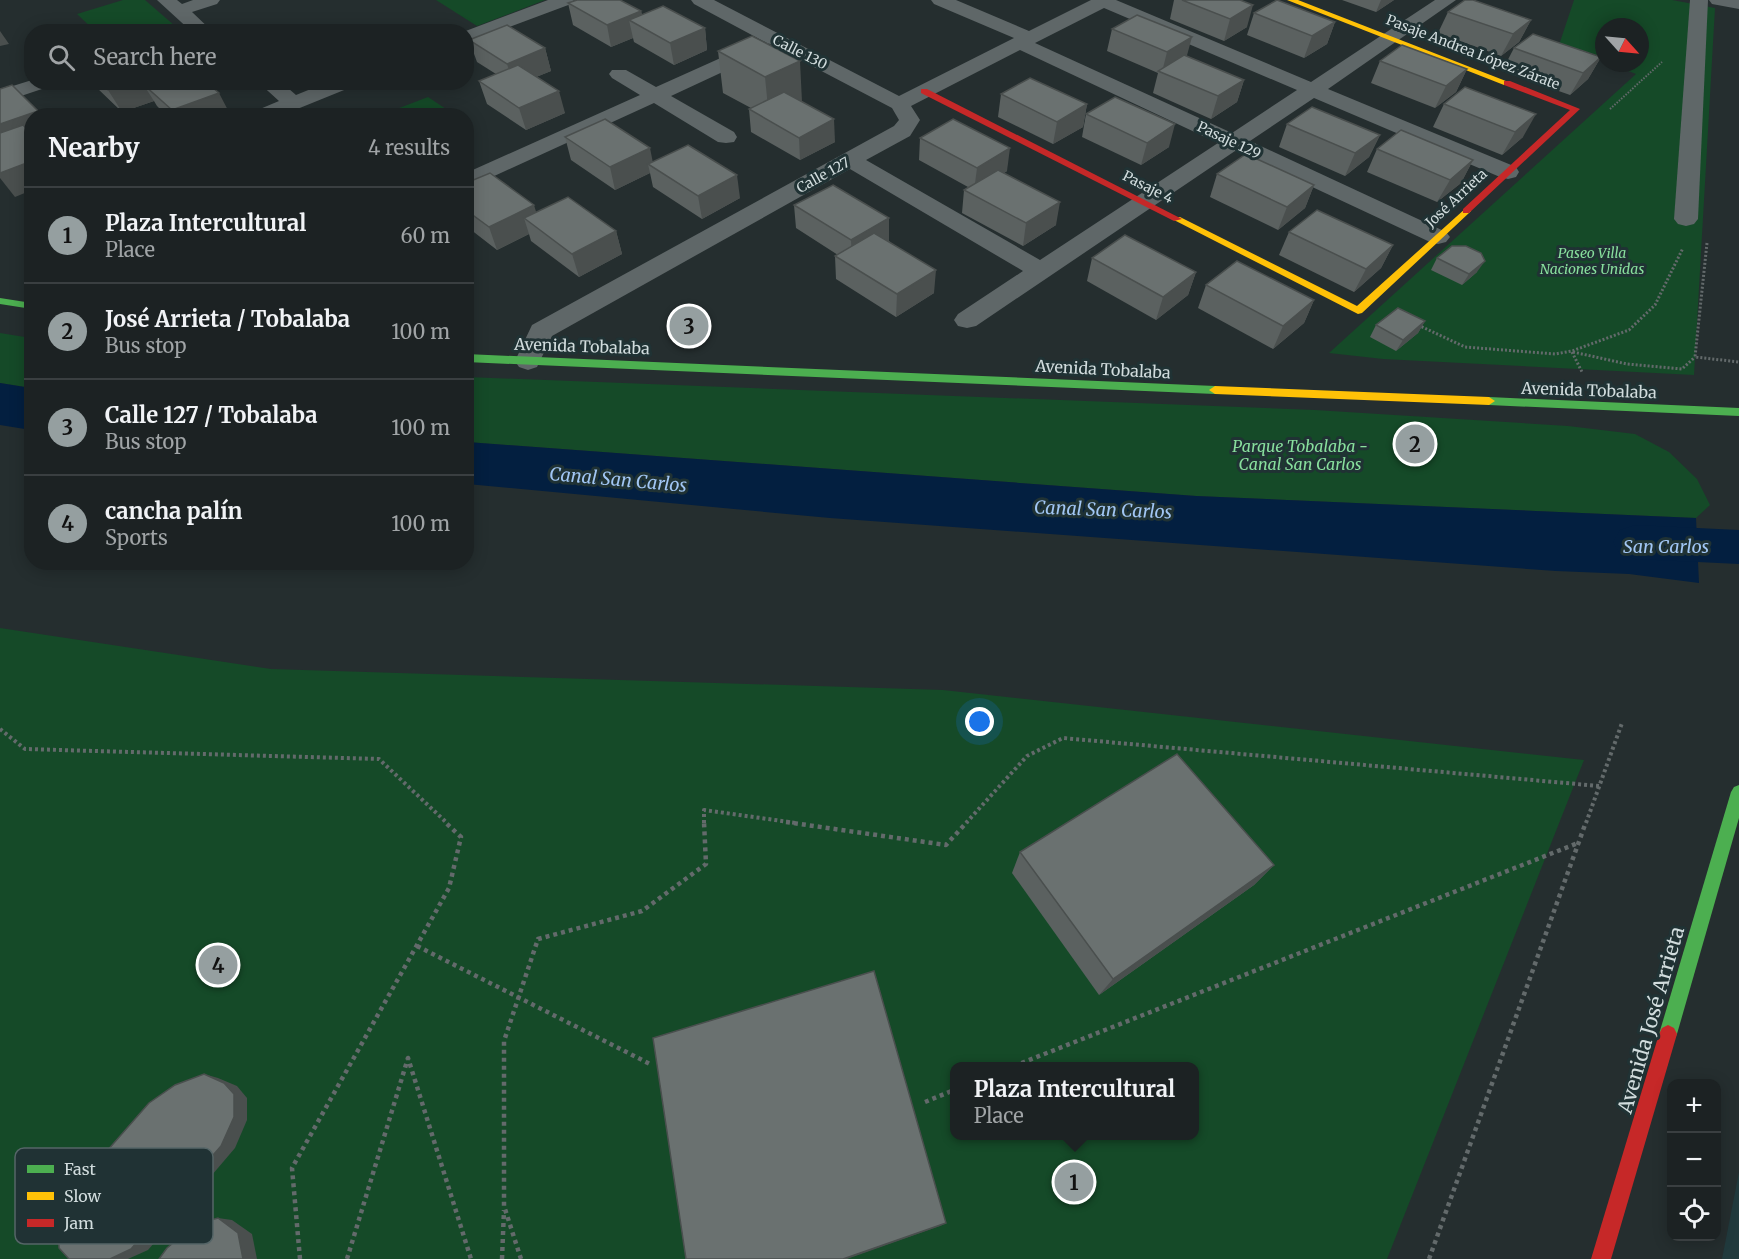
<!DOCTYPE html>
<meta charset="utf-8">
<style>
:root{--surface:#1c2223;--page:#252a2b;--text:#f1f3f6;--muted:#a0a4a6;--line:#3a3f41;--accent:#959fa0}
body{margin:0;font-family:Merriweather,serif;background:var(--page);color:var(--text)}
.controls{position:absolute;right:18px;bottom:18px;display:grid;overflow:hidden;border-radius:12px;box-shadow:0 3px 15px #0003}
.controls button{width:54px;height:54px;display:grid;place-items:center;padding:0;border:0;border-bottom:2px solid var(--line);background:var(--surface);color:var(--text);font:30px sans-serif}
.compass{position:absolute;left:1595px;top:18px;width:54px;height:54px;border-radius:50%;background:var(--surface);box-shadow:0 3px 15px #0003;rotate:117deg}
.you{position:absolute;left:980px;top:722px;width:21px;height:21px;margin:-15px;border:4px solid #fff;border-radius:50%;background:#1a73e8;box-shadow:0 0 0 9px #1a73e833}
.badge{display:grid;place-items:center;width:39px;height:39px;border-radius:50%;background:var(--accent);color:#111;font-size:20px;font-weight:700}
.pin{position:absolute;translate:-50% -50%;border:3px solid #fff;box-shadow:0 2px 6px #0006}
.popup{position:absolute;left:950px;top:1062px;width:249px;height:78px;box-sizing:border-box;display:grid;place-content:center;border-radius:12px;background:var(--surface);filter:drop-shadow(0 2px 4px #0005);font-size:20px;white-space:nowrap;color:var(--muted)}
.popup b{font-size:22px;color:var(--text)}
.popup::after{content:'';position:absolute;left:50%;top:100%;margin-left:-12px;border:12px solid transparent;border-top-color:var(--surface)}
.list{margin:0;padding:0;list-style:none}
h2{display:flex;justify-content:space-between;align-items:center;height:78px;margin:0;padding:0 24px;font-size:26px}
h2 small{font-size:20px;font-weight:400;color:var(--muted)}
.list li{display:grid;grid-template-columns:39px 1fr auto;gap:18px;align-items:center;box-sizing:border-box;height:96px;padding:0 24px;border-top:2px solid var(--line)}
.list b{display:block;font-size:22px;white-space:nowrap}
.list p{margin:0;font-size:20px;white-space:nowrap;color:var(--muted)}
.list em{font-size:20px;font-style:normal;color:var(--muted)}
.icon{flex:none;width:33px;height:33px;fill:none;stroke:currentColor;stroke-width:2;stroke-linecap:round;stroke-linejoin:round}
.map{position:relative;flex:none;width:1739px;height:1259px;overflow:hidden}
.search{position:absolute;background:var(--surface);box-shadow:0 3px 15px #0003;left:24px;top:24px;width:450px;height:66px;display:flex;align-items:center;gap:15px;box-sizing:border-box;padding:0 21px;border-radius:24px;color:var(--muted);font-size:22px}
.panel{position:absolute;background:var(--surface);box-shadow:0 3px 15px #0003;left:24px;top:108px;width:450px;height:462px;border-radius:24px}
.map>svg:first-child{display:block}
</style>
<div class="map">
<svg width="1739" height="1259" viewBox="0 0 1739 1259">
<rect width="100%" height="100%" fill="#252e2f"/>
<polygon fill="#213a3d" points="1739,1172 1739,1259 1722,1259"/>
<g fill="#154a28" fill-rule="evenodd">
<polygon points="123,0 145,0 175,26 158,31 95,31 77,14"/>
<polygon points="436,0 545,0 477,26"/>
<polygon points="1574,0 1672,0 1715,8 1694,375 1383,359 1329,353 1636,74 1608,63 1640,63 1640,27 1604,27 1604,61 1559,45"/>
<polygon points="428,97 455,115 381,115"/>
<polygon points="0,333 31,338 31,388 0,383"/>
<polygon points="467,377 1315,410 1568,426 1635,434 1669,452 1697,479 1710,505 1696,518 1196,496 467,442"/>
<path d="M0 628 271 669 943 690 1584 760 1387 1259H0ZM954 1066H1194V1136H954Z"/>
</g>
<g fill="#031f40">
<polygon points="0,383 31,388 31,430 0,425"/>
<polygon points="467,442 1196,496 1696,518 1699,583 1629,574 1556,571 830,518 467,484"/>
</g>
<g fill="none" stroke-linecap="round" stroke-linejoin="round">
<polygon fill="#031f40" fill-rule="evenodd" points="1635,525 1739,530 1739,564 1635,559 1620,554 1613,542 1620,530"/>
<polyline stroke="#636a6b" stroke-width="2" stroke-dasharray="1.5 1.5" stroke-linecap="butt" points="1610,109 1662,62"/>
<g stroke="#636a6b" stroke-width="3" stroke-dasharray="2 2" stroke-linecap="butt">
<polyline points="1707,243 1695,357 1739,362"/>
<polyline points="1418,325 1465,347 1555,354 1572,351 1629,330 1655,305 1683,248"/>
<polyline points="1572,352 1582,372"/>
<polyline points="1573,352 1627,364 1682,369 1695,357"/>
</g>
<g stroke="#636a6b" stroke-width="4" stroke-dasharray="3 3" stroke-linecap="butt">
<polyline points="0,729 25,749 379,759 447,823"/>
<polyline points="704,823 704,810 796,823"/>
<polyline points="966,823 1027,756 1063,738 1599,786"/>
<polyline points="1586,823 1622,723"/>
</g>
<g stroke="#636a6b" stroke-width="4.5" stroke-dasharray="4 4" stroke-linecap="butt">
<polyline points="786,822 946,845 967,822"/>
<polyline points="417,946 652,1065"/>
<polyline points="1014,1066 1578,843"/>
<polyline points="925,1102 954,1090"/>
<polyline points="300,1259 292,1168 449,888 461,837 445,822"/>
<polyline points="347,1259 408,1058 471,1259"/>
<polyline points="502,1259 504,1210"/>
<polyline points="521,1259 504,1206 504,1041 538,939 642,911 706,864 704,822"/>
<polyline points="1429,1259 1586,822"/>
</g>
<g fill="#5f6768" fill-rule="evenodd">
<polygon points="157,0 177,0 182,4 193,0 220,0 217,4 192,12 213,32 192,32"/>
<polygon points="548,0 574,0 571,4 466,43 466,32 463,32"/>
<path d="M691 0H714L899 96 1014 38 934 4 931 0H956L1029 31 1091 0H1116L1311 82 1435 0H1456L1328 89 1516 167 1519 172 1516 177 1508 179 1500 177 1314 98 1250 141 1446 232 1450 237 1446 242 1438 244 1430 242 1235 151 976 326 967 328 958 326 954 320 958 314 1023 271 850 169 552 336 537 367 528 370 519 367 515 361 532 325 894 126 899 120 892 108 768 43 771 47 768 51 671 96 734 132 737 137 734 142 726 143 718 142 654 103 466 189V173L640 95 612 78 609 74 612 70H626L656 87 754 43H767L694 4ZM1104 8 1297 90 1232 133 1035 43ZM1020 50 1218 143 1040 260 866 160 910 136 920 120 911 106Z"/>
<polygon points="1690,0 1708,0 1698,219 1694,224 1686,226 1678,224 1674,219"/>
<polygon points="1709,0 1739,0 1739,9 1712,4"/>
<polygon points="32,80 32,82 54,82 51,86 0,103 0,90"/>
<polygon points="258,82 281,82 296,95 328,82 357,82 354,86 280,116 250,116 253,112 279,101"/>
</g>
<g fill="#4caf50" fill-rule="evenodd">
<polygon points="0,298 32,303 32,309 0,304"/>
<polygon points="466,354 1215,386 1221,390 1215,394 466,362"/>
<polygon points="1489,397 1739,408 1739,416 1489,405 1483,401"/>
<polygon points="1739,785 1739,818 1677,1034 1674,1040 1668,1043 1662,1040 1659,1034 1731,792 1734,787"/>
</g>
<g fill="#ffc107" fill-rule="evenodd">
<polygon points="1287,0 1298,0 1511,83 1504,85"/>
<polygon points="1466,208 1471,211 1469,213 1362,313 1358,314 1172,219 1180,217 1357,306"/>
<polygon points="1215,386 1489,397 1495,401 1489,405 1215,394 1209,390"/>
</g>
<g fill="#c62828" fill-rule="evenodd">
<polygon points="1504,81 1510,81 1580,109 1469,213 1463,213 1463,209 1570,110 1504,85"/>
<polygon points="921,89 927,89 1182,219 1174,221 921,93"/>
<polygon points="1668,1025 1674,1028 1677,1034 1611,1259 1591,1259 1659,1034 1662,1028"/>
</g>
</g>
<g fill="#5b6160">
<polygon points="1174,0 1240,0 1247,27 1224,41 1170,19"/>
<polygon points="1342,0 1394,0 1376,12"/>
<polygon points="568,3 641,11 642,15 705,28 707,50 674,65 634,42 633,38 611,47 573,25"/>
<polygon points="1448,12 1531,20 1519,42 1501,56 1438,33"/>
<polygon points="1254,13 1335,22 1327,44 1304,58 1247,35"/>
<polygon points="1112,29 1187,56 1244,80 1237,102 1211,119 1153,93 1158,73 1107,51"/>
<polygon points="752,36 802,102 835,142 800,160 751,132 749,109 751,108 723,93 718,51"/>
<polygon points="469,40 545,48 551,71 536,77 565,113 526,130 487,104 479,81 496,74 477,62"/>
<polygon points="1514,48 1601,57 1588,79 1570,95 1502,71"/>
<polygon points="1380,61 1467,69 1456,92 1435,108 1371,83"/>
<polygon points="93,82 206,82 231,116 167,116 157,106 154,101 122,112 96,87"/>
<polygon points="1465,87 1523,137 1502,155 1433,127 1444,104"/>
<polygon points="1001,94 1087,104 1083,127 1053,144 998,117"/>
<polygon points="1086,114 1169,147 1141,165 1082,137"/>
<polygon points="1287,124 1380,135 1369,157 1345,176 1279,147"/>
<polygon points="565,137 653,162 740,198 702,219 653,187 650,173 615,190 571,160"/>
<polygon points="920,138 1007,171 1004,173 1056,225 1023,246 962,213 964,190 968,187 919,160"/>
<polygon points="1377,149 1473,160 1461,183 1437,202 1367,172"/>
<polygon points="1217,174 1314,185 1305,208 1278,230 1210,197"/>
<polygon points="466,183 536,212 616,231 622,254 579,277 531,241 529,234 497,250 466,226"/>
<polygon points="794,205 889,241 934,293 896,317 836,279 835,256 838,255 796,228"/>
<polygon points="1289,232 1393,245 1381,268 1354,292 1279,255"/>
<polygon points="1092,258 1196,272 1188,295 1156,320 1087,281"/>
<polygon points="1437,258 1477,272 1462,285 1431,270"/>
<polygon points="1206,285 1314,300 1304,323 1273,349 1198,308"/>
<polygon points="1425,321 1418,333 1396,351 1370,337 1376,325"/>
<polygon points="1020,852 1274,865 1254,885 1099,995 1012,873"/>
</g>
<g fill="#4a4f4e">
<polygon points="1381,0 1394,0 1376,12"/>
<polygon points="1253,5 1247,27 1224,41 1230,19"/>
<polygon points="641,11 644,28 629,20 633,38 611,47 607,25"/>
<polygon points="1531,20 1519,42 1501,56 1513,34"/>
<polygon points="1335,22 1327,44 1304,58 1312,36"/>
<polygon points="705,28 707,50 674,65 670,43"/>
<polygon points="0,31 9,44 0,46"/>
<polygon points="1192,37 1186,59 1162,72 1167,52"/>
<polygon points="545,48 551,71 514,86 507,64"/>
<polygon points="1601,57 1588,79 1570,95 1583,73"/>
<polygon points="800,61 802,102 769,118 765,77"/>
<polygon points="1467,69 1456,92 1435,108 1446,86"/>
<polygon points="1244,80 1237,102 1211,119 1218,96"/>
<polygon points="129,82 160,82 143,84 154,101 122,112 108,90"/>
<polygon points="559,91 565,113 526,130 519,108"/>
<polygon points="219,93 231,116 176,116 172,110"/>
<polygon points="1087,104 1083,127 1053,144 1057,122"/>
<polygon points="38,111 41,116 32,116 32,142 0,146 0,124"/>
<polygon points="1536,114 1523,137 1502,155 1515,132"/>
<polygon points="834,119 835,142 800,160 799,138"/>
<polygon points="1175,124 1169,147 1141,165 1147,143"/>
<polygon points="1380,135 1369,157 1345,176 1355,153"/>
<polygon points="650,148 654,168 648,164 650,173 615,190 610,167"/>
<polygon points="1010,148 1007,171 974,191 977,168"/>
<polygon points="1473,160 1461,183 1437,202 1450,180"/>
<polygon points="32,161 32,190 15,197 0,178 0,173"/>
<polygon points="737,175 740,198 702,219 698,196"/>
<polygon points="1314,185 1305,208 1278,230 1287,207"/>
<polygon points="1060,202 1056,225 1023,246 1026,223"/>
<polygon points="534,205 541,228 524,218 529,234 497,250 489,227"/>
<polygon points="889,218 889,241 852,263 851,240"/>
<polygon points="616,231 622,254 579,277 572,254"/>
<polygon points="1393,245 1381,268 1354,292 1366,269"/>
<polygon points="1485,261 1477,272 1462,285 1469,274"/>
<polygon points="936,270 934,293 896,317 897,294"/>
<polygon points="1196,272 1188,295 1156,320 1163,297"/>
<polygon points="1314,300 1304,323 1273,349 1283,326"/>
<polygon points="1425,321 1418,333 1396,351 1403,340"/>
<polygon points="1274,865 1254,885 1099,995 1113,979"/>
<polygon points="204,1074 218,1078 237,1086 247,1098 247,1120 235,1148 148,1250 128,1259 110,1259"/>
<polygon points="218,1218 232,1220 252,1234 257,1259 243,1259"/>
<polygon points="946,1223 940,1226 847,1259 843,1259"/>
</g>
<g fill="#6a7170" stroke="#4a4f4e" stroke-width="1.5">
<polygon points="577,0 620,0 641,11 607,25 568,3"/>
<polygon points="1182,0 1240,0 1253,5 1230,19"/>
<polygon points="1277,0 1335,22 1312,36 1254,13"/>
<polygon points="1465,0 1473,0 1531,20 1513,34 1448,12"/>
<polygon points="663,6 705,28 670,43 629,20"/>
<polygon points="1137,15 1192,37 1167,52 1112,29"/>
<polygon points="507,25 545,48 507,64 469,40"/>
<polygon points="1533,34 1601,57 1583,73 1514,48"/>
<polygon points="752,36 800,61 765,77 718,51"/>
<polygon points="1402,45 1467,69 1446,86 1380,61"/>
<polygon points="1184,55 1244,80 1218,96 1158,71"/>
<polygon points="518,65 559,91 519,108 479,81"/>
<polygon points="1030,78 1087,104 1057,122 1001,94"/>
<polygon points="100,82 129,82 108,90"/>
<polygon points="146,82 206,82 219,93 172,110 143,84"/>
<polygon points="12,85 38,111 0,124 0,89"/>
<polygon points="1465,87 1536,114 1515,132 1444,104"/>
<polygon points="784,92 834,119 799,138 749,109"/>
<polygon points="1115,97 1175,124 1147,143 1086,114"/>
<polygon points="1312,107 1380,135 1355,153 1287,124"/>
<polygon points="280,112 284,116 271,116"/>
<polygon points="605,119 650,148 610,167 565,137"/>
<polygon points="953,119 1010,148 977,168 920,138"/>
<polygon points="23,125 32,134 32,161 0,173 0,133"/>
<polygon points="1401,130 1473,160 1450,180 1377,149"/>
<polygon points="688,145 737,175 698,196 648,164"/>
<polygon points="1246,154 1314,185 1287,207 1217,174"/>
<polygon points="998,170 1060,202 1026,223 964,190"/>
<polygon points="490,173 534,205 489,227 466,210 466,183"/>
<polygon points="833,185 889,218 851,240 794,205"/>
<polygon points="568,197 616,231 572,254 524,218"/>
<polygon points="1317,210 1393,245 1366,269 1289,232"/>
<polygon points="874,233 936,270 897,294 835,256"/>
<polygon points="1125,235 1196,272 1163,297 1092,258"/>
<polygon points="1452,246 1466,246 1481,253 1485,261 1469,274 1437,258"/>
<polygon points="1237,261 1314,300 1283,326 1206,285"/>
<polygon points="1398,308 1425,321 1403,340 1376,325"/>
<polygon points="1177,754 1274,865 1113,979 1020,852"/>
<polygon points="874,971 946,1223 843,1259 686,1259 653,1038"/>
<polygon points="204,1074 224,1083 234,1094 234,1117 221,1146 131,1249 110,1259 69,1259 59,1248 58,1217 71,1192 149,1103 175,1085"/>
<polygon points="218,1218 238,1233 243,1259 159,1259 167,1248 196,1224"/>
</g>
<g text-anchor="middle" stroke-width="6" stroke-linejoin="round" paint-order="stroke">
<g font-size="14" fill="#d1dcdd" stroke="#203234">
<text transform="translate(800 52) rotate(27)" y="5">Calle 130</text>
<text transform="translate(1473 52) rotate(21)" y="5">Pasaje Andrea López Zárate</text>
<text transform="translate(1229 140) rotate(25)" y="5">Pasaje 129</text>
<text transform="translate(823 175) rotate(-29)" y="5">Calle 127</text>
<text transform="translate(1148 187) rotate(27)" y="5">Pasaje 4</text>
<text transform="translate(1456 198) rotate(-43)" y="5">José Arrieta</text>
</g>
<g font-size="14" font-style="italic" fill="#88df9d" stroke="#203234">
<text x="1592" y="258">Paseo Villa<tspan x="1592" dy="16">Naciones Unidas</tspan></text>
</g>
<g font-size="16" fill="#d1dcdd" stroke="#203234">
<text transform="translate(582 346) rotate(2)" y="6">Avenida Tobalaba</text>
<text transform="translate(1103 369) rotate(3)" y="6">Avenida Tobalaba</text>
<text transform="translate(1589 390) rotate(2)" y="6">Avenida Tobalaba</text>
</g>
<g font-size="16" font-style="italic" fill="#88df9d" stroke="#203234">
<text x="1300" y="452">Parque Tobalaba -<tspan x="1300" dy="18">Canal San Carlos</tspan></text>
</g>
<g font-size="18" font-style="italic" fill="#a1c6f4" stroke="#203234">
<text transform="translate(618 480) rotate(5)" y="6">Canal San Carlos</text>
<text transform="translate(1103 510) rotate(2)" y="6">Canal San Carlos</text>
<text x="1666" y="553">San Carlos</text>
</g>
<g font-size="20" fill="#d1dcdd" stroke="#203234">
<text transform="translate(1651 1020) rotate(-74)" y="7">Avenida José Arrieta</text>
</g>
</g>
<rect x="15" y="1148" width="198" height="96" rx="9" fill="#203234" stroke="#556567" stroke-width="1.5"/>
<rect x="27" y="1165" width="27" height="8" fill="#4caf50"/>
<rect x="27" y="1192" width="27" height="8" fill="#ffc107"/>
<rect x="27" y="1219" width="27" height="8" fill="#c62828"/>
<g font-size="16" fill="#d1dcdd">
<text x="64" y="1175">Fast</text>
<text x="64" y="1202">Slow</text>
<text x="64" y="1229">Jam</text>
</g>
</svg>
<div class="controls">
<button>+</button>
<button>−</button>
<button><svg class="icon" aria-label="locate" viewBox="0 0 24 24"><circle cx="12" cy="12" r="6"/><path d="M12 2v4M12 18v4M2 12h4M18 12h4"/></svg></button>
</div>
<svg class="compass" viewBox="-18 -18 36 36"><path d="M0-13l5 13h-10z" fill="#e53935"/><path d="M0 13l5-13h-10z" fill="#a0a4a6"/></svg>
<div class="you"></div>
<div class="pin badge" style="left:1074px;top:1182px">1</div>
<div class="popup"><b>Plaza Intercultural</b>Place</div>
<div class="pin badge" style="left:1415px;top:444px">2</div>
<div class="pin badge" style="left:689px;top:326px">3</div>
<div class="pin badge" style="left:218px;top:965px">4</div>
<div class="search"><svg class="icon" aria-label="search" viewBox="0 0 24 24"><circle cx="10" cy="10" r="6"/><path d="M15 15l6 6"/></svg>Search here</div>
<section class="panel">
<h2>Nearby<small>4 results</small></h2>
<ul class="list">
<li><span class="badge">1</span><div><b>Plaza Intercultural</b><p>Place</p></div><em>60 m</em></li>
<li><span class="badge">2</span><div><b>José Arrieta / Tobalaba</b><p>Bus stop</p></div><em>100 m</em></li>
<li><span class="badge">3</span><div><b>Calle 127 / Tobalaba</b><p>Bus stop</p></div><em>100 m</em></li>
<li><span class="badge">4</span><div><b>cancha palín</b><p>Sports</p></div><em>100 m</em></li>
</ul>
</section>
</div>
